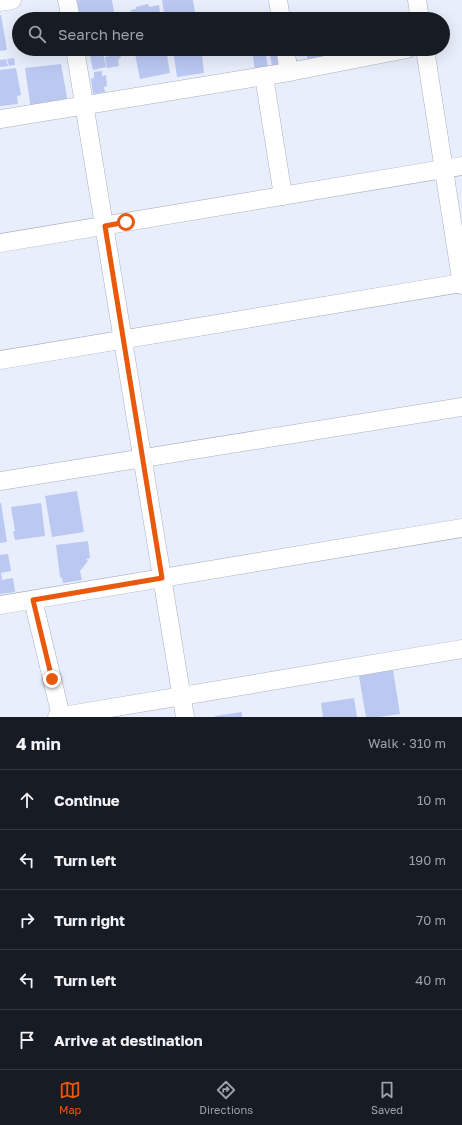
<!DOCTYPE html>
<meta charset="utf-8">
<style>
:root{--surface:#171b24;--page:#242831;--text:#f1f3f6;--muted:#9ea1a6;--line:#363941;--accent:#ea580c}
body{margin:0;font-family:"Golos Text",sans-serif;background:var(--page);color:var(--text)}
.stop{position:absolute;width:12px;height:12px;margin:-9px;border:3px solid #ea580c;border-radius:50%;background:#fff}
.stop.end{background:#ea580c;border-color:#fff;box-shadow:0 1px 4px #0008}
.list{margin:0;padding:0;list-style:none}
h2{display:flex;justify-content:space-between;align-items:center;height:52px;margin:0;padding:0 16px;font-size:17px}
h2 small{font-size:13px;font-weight:400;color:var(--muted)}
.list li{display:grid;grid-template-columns:26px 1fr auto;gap:12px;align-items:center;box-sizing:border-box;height:60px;padding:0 16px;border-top:1px solid var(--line)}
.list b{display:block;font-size:15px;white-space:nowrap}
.list em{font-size:13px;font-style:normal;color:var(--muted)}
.icon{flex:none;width:22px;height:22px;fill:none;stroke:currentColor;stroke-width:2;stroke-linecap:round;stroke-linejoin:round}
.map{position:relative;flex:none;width:462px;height:717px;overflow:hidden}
.search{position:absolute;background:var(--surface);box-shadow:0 4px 16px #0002;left:12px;right:12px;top:12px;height:44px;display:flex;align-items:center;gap:10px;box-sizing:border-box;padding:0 14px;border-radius:22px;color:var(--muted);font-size:15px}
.sheet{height:352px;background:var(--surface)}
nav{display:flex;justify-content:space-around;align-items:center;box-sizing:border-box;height:56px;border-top:1px solid var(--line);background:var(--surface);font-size:11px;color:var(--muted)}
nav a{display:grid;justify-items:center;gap:2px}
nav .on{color:var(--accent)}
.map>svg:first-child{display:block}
</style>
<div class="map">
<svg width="462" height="717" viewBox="0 0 462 717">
<rect width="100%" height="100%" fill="#e9eefc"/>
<g fill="#bac8f2">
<polygon points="77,0 112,0 115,19 80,19"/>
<polygon points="162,0 193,0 196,19 165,19"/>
<polygon points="148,4 149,7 159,5 161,19 133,19 131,10 136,9 136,7"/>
<polygon points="360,12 361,19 333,19 332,16"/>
<polygon points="0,15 1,15 7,50 0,51"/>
<polygon points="109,49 120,49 121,57 118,60 119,66 107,68 105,57 110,56"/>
<polygon points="134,49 166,49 170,73 140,79"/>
<polygon points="173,49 203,49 204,54 202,55 204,73 177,77"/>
<polygon points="252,49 265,49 268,68 255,71"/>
<polygon points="269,49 282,49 284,65 272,66"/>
<polygon points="306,49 325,49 327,59 308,63"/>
<polygon points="337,49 357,49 357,50 337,53"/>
<polygon points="103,53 106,67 93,70 90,55"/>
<polygon points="14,58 15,65 9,66 7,59"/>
<polygon points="6,59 8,66 0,67 0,60"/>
<polygon points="61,64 68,103 31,109 25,68"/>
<polygon points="16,68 21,95 17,96 18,104 0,106 0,70"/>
<polygon points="102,71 102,76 106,75 107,86 104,87 105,92 93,94 91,79 94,78 94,72"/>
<polygon points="77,491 84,532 52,537 45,496"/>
<polygon points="0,503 1,503 7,542 0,543"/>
<polygon points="41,503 45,536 15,540 13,531 15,531 11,507"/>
<polygon points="88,541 90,558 86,559 88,561 80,571 82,580 63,583 62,578 60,577 56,545"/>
<polygon points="8,554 11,571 0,573 0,555"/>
<polygon points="0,573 1,573 2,580 13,578 15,592 0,594"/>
<polygon points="393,670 400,714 378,717 366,717 359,676"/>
<polygon points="354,698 357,717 323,717 321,703"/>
<polygon points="242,712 242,717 215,717 215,716"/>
</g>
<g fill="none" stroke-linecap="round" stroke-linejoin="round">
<defs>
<g id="minor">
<polyline points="67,0 71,19"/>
<polyline points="278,0 281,19"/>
<polyline points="417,0 420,19"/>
<polyline points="0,2 12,0"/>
<polyline points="75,49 185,717"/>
<polyline points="285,49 289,72"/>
<polyline points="425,49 462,285"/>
<polyline points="264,76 283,196"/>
<polyline points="0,119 289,72 407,49"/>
<polyline points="0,243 462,166"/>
<polyline points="0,360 462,283"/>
<polyline points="0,481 462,407"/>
<polyline points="33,600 61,716"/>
<polyline points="0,605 462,528"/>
<polyline points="57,717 462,649"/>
</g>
</defs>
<use href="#minor" stroke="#abb0be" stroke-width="19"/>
<use href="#minor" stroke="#fff" stroke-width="18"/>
</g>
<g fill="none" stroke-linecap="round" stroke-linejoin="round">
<polyline stroke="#ea580c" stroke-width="5" points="52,679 33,600 162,578 105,226 126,222"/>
</g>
</svg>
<div class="stop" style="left:126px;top:222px"></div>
<div class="stop end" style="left:52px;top:679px"></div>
<div class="search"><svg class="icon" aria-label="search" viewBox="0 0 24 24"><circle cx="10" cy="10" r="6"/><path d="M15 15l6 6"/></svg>Search here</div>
</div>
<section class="sheet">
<h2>4 min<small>Walk · 310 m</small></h2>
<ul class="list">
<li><svg class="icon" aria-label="ahead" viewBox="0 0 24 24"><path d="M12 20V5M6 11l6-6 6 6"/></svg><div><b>Continue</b></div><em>10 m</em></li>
<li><svg class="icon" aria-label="left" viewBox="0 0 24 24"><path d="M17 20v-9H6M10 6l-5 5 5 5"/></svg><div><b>Turn left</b></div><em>190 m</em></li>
<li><svg class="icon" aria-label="right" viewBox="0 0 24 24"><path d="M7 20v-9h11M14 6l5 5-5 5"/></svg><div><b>Turn right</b></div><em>70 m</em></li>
<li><svg class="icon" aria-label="left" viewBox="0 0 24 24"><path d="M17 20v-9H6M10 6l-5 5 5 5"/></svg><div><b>Turn left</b></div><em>40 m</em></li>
<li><svg class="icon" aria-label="arrive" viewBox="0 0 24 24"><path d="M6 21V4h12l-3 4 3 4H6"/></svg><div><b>Arrive at destination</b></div></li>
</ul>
</section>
<nav>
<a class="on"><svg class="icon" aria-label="map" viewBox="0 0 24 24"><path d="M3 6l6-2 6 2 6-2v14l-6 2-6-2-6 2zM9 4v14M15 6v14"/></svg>Map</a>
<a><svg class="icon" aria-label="directions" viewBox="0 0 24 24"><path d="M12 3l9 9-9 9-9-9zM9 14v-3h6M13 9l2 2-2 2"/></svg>Directions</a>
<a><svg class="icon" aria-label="saved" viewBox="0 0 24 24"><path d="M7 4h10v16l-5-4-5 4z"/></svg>Saved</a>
</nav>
